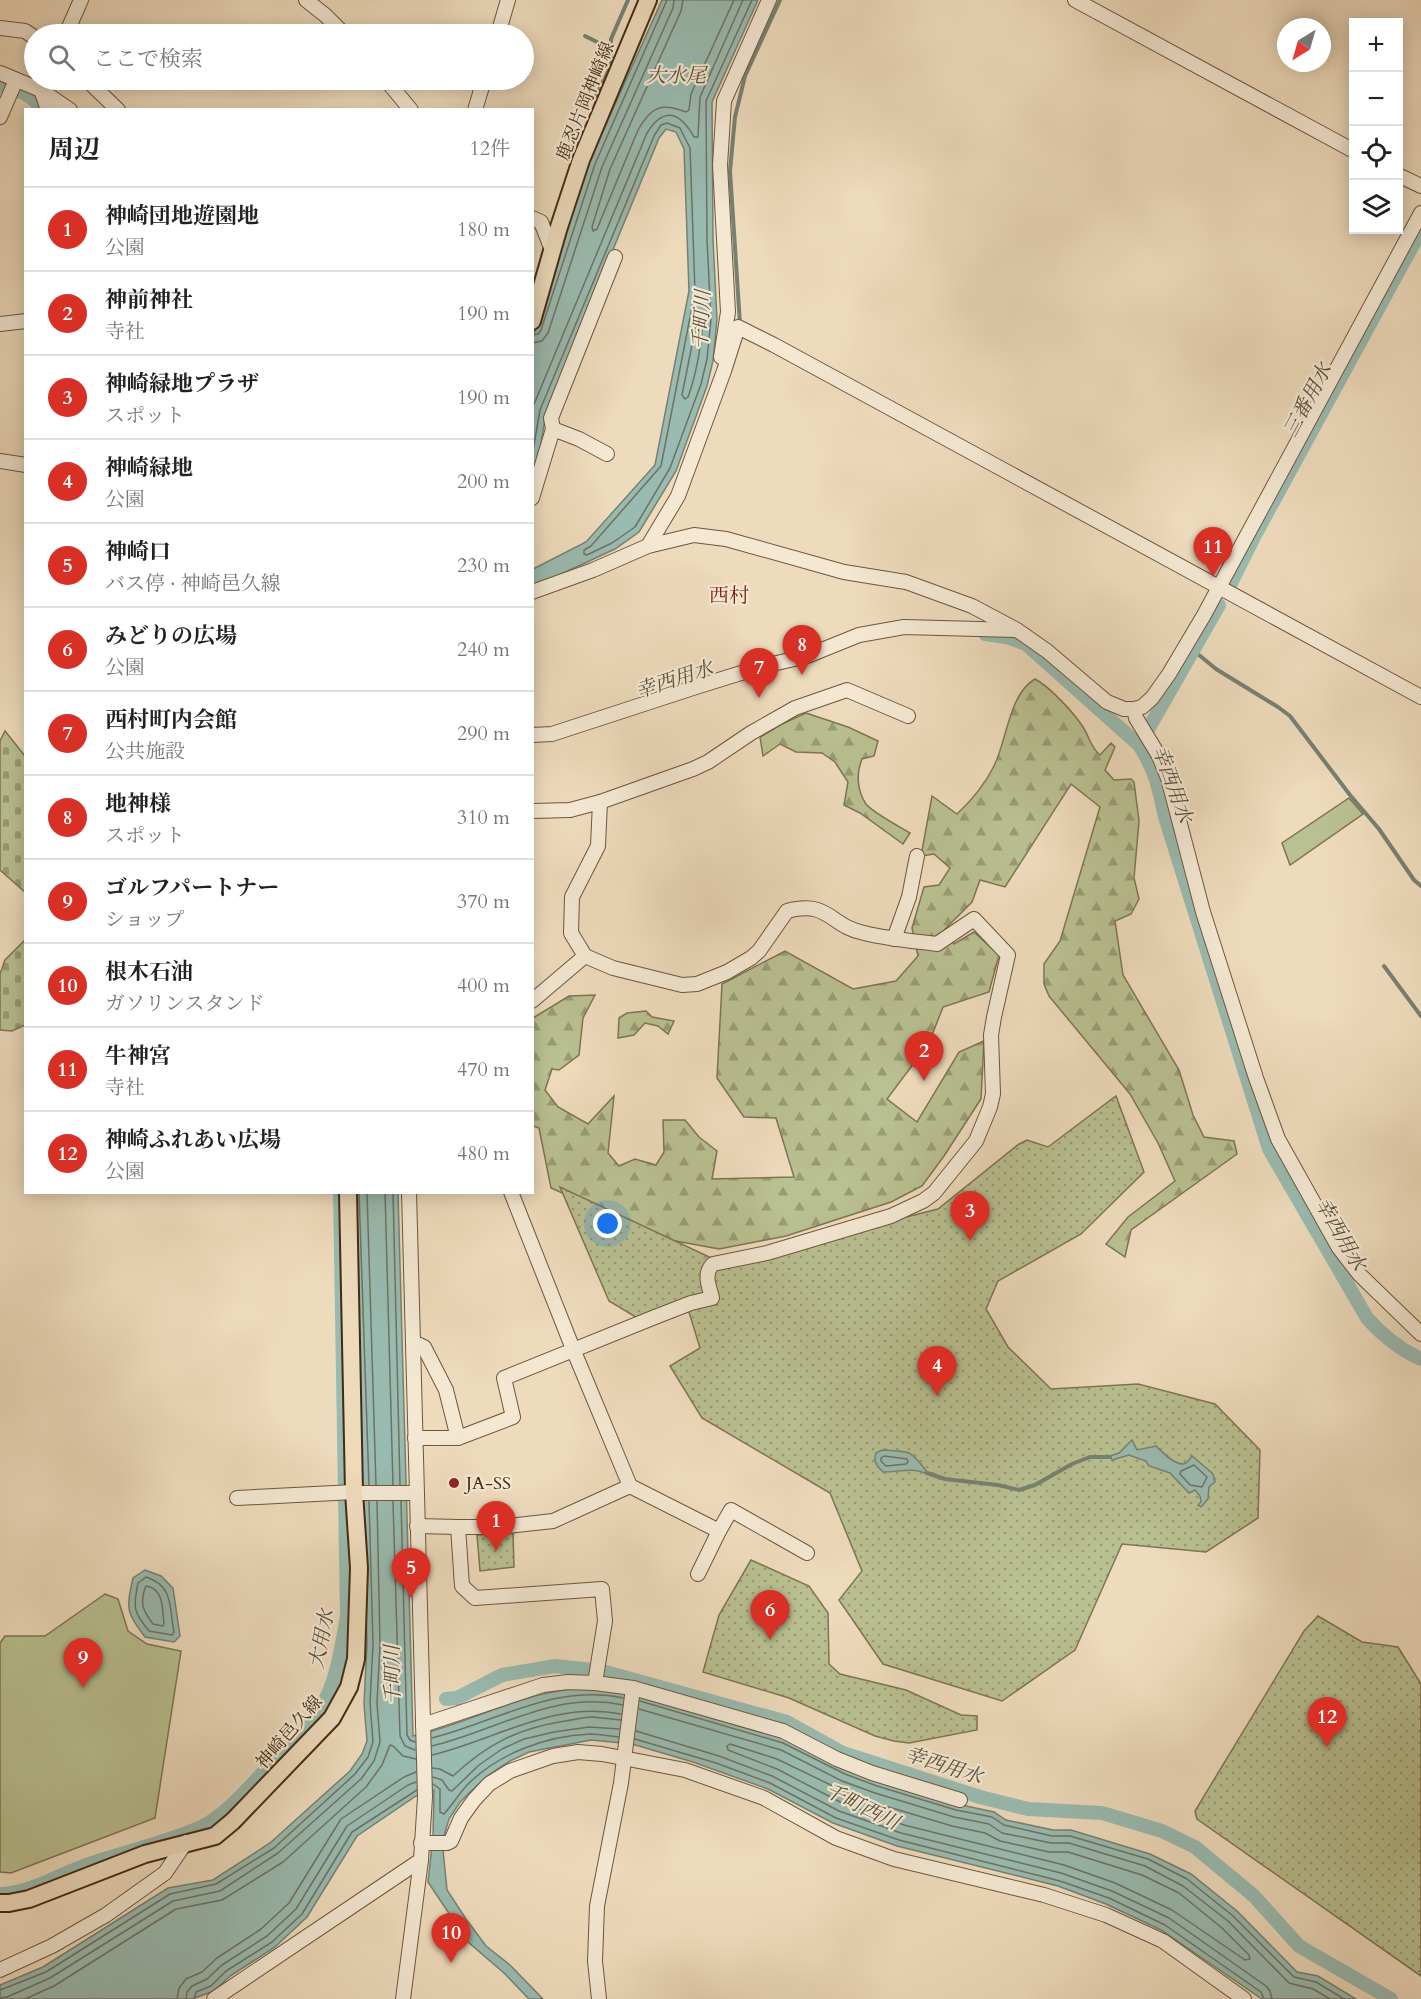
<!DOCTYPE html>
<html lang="ja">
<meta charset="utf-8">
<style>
:root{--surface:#fff;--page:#f2f2f2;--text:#222;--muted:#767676;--line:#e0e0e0;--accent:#d93025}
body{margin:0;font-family:Cardo,"Noto Serif JP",serif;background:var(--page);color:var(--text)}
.controls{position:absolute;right:18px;top:18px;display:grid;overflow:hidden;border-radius:0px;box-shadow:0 3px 15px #0003}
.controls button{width:54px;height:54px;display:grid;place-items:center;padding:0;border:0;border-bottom:2px solid var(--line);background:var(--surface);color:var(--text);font:30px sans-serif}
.compass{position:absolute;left:1277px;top:18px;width:54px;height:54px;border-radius:50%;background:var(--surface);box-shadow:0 3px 15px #0003;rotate:217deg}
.you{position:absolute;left:608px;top:1224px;width:21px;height:21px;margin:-15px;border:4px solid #fff;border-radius:50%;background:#1a73e8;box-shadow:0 0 0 9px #1a73e833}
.badge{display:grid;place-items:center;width:39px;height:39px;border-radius:50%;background:var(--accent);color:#fff;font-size:20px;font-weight:700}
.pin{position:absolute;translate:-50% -50px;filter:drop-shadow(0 2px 3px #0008)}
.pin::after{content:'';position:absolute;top:32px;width:21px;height:18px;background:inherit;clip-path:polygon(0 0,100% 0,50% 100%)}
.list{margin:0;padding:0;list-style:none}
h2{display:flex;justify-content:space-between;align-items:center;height:78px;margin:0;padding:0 24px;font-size:26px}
h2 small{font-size:20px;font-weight:400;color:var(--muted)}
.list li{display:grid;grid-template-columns:39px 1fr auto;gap:18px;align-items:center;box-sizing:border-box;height:84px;padding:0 24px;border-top:2px solid var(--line)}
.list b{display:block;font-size:22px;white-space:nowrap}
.list p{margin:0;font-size:20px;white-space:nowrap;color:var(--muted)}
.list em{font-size:20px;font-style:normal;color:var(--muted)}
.icon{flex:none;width:33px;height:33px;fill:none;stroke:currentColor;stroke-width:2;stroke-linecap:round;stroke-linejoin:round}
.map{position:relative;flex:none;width:1421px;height:1999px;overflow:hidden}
.search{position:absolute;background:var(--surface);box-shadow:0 3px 15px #0003;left:24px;top:24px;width:510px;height:66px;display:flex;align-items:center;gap:15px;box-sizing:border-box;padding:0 21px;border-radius:33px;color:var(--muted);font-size:22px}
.panel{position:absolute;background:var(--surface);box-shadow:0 3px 15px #0003;left:24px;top:108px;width:510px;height:1086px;border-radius:0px}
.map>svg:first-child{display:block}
</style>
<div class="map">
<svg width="1421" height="1999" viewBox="0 0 1421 1999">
<defs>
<pattern id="forest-firs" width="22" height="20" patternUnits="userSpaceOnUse" patternTransform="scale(1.5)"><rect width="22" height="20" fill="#b9c091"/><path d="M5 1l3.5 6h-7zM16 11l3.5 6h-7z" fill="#989c75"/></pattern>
<pattern id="cemetery-stones" width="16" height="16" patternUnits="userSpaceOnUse" patternTransform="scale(1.5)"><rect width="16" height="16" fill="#b9c091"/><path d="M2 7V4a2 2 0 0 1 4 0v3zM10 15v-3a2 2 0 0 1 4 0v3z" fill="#989c75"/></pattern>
<pattern id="park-dots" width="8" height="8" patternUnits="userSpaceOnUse" patternTransform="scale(1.5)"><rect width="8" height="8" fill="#b9c091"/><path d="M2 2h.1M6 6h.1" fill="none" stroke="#989c75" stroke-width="1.8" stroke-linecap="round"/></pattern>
</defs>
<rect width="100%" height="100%" fill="#eedbbc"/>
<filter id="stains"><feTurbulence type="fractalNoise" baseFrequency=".00333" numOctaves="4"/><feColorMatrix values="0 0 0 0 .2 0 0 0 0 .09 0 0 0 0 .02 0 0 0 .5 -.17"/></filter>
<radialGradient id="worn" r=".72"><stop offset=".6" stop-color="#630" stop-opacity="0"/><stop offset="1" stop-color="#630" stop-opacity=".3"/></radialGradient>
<g fill="#b9c091" stroke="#7e7552" stroke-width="1.5">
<polygon points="1349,798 1363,814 1290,865 1282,843"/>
<polygon points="105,1594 118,1599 128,1631 147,1644 181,1651 155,1818 11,1873 0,1872 0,1643 5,1636 45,1636"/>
</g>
<g fill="url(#forest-firs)" stroke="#7e7552" stroke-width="1.5">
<path d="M1035 679C1049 686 1074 713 1083 727 1089 736 1091 748 1100 755L1111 743 1115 747 1105 770 1114 780 1131 779 1134 782 1139 821 1134 878 1139 899 1131 914 1115 921 1123 975 1179 1070 1193 1115 1204 1137 1234 1141 1237 1154 1131 1230 1125 1257 1106 1244 1128 1217 1175 1181 1158 1143 1130 1094 1049 996 1044 984V964L1060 941 1100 807 1071 784 1005 887 980 880 972 902 945 929 954 944 974 932 999 955 989 992 943 1007 929 1043 887 1099 917 1122 959 1052 984 1041 981 1099 944 1156 922 1186 891 1202 786 1236 719 1249 665 1239 551 1188 539 1128 533 1126V1018L569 996 595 995 583 1018 579 1055 559 1070 552 1069 545 1090 558 1107 588 1124 614 1096 608 1153 619 1166 635 1159 656 1165 664 1152 663 1120H685L699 1137 717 1151 712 1179 794 1177 776 1118 744 1117 717 1078 722 984 785 951 853 989 896 981 918 956 912 928 924 887 939 885 950 868 934 854 921 856 932 796 957 814C972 800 985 784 994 766 1007 740 1009 694 1035 679Z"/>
<path d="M806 713 848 727 878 741 874 756 862 759C856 773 857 791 866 804 872 812 900 827 910 833L903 844 860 813 844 805 848 782 835 762 822 753 796 752 780 744 763 756 760 737 782 724Z"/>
<polygon points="646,1011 652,1017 674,1021 668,1034 658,1026 645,1023 634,1035 618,1038 619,1018 627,1013"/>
</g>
<g fill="url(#cemetery-stones)" stroke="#7e7552" stroke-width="1.5">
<polygon points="5,731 25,756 25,892 0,870 0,741"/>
<polygon points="25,940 25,1025 12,1031 0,1030 0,974 5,960"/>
</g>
<g fill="url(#park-dots)" stroke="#7e7552" stroke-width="1.5">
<polygon points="1116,1096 1144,1172 1081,1234 998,1281 986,1309 1008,1347 1051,1389 1138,1384 1215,1404 1260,1450 1258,1518 1206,1552 1122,1544 1075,1650 1002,1701 883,1664 839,1600 862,1571 830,1493 702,1418 670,1366 700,1348 689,1312 639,1319 609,1301 560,1187 722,1263 938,1209 1019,1144 1027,1140 1048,1147"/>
<polygon points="513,1532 514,1567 480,1571 477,1535"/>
<polygon points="751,1560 809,1586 828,1613 829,1664 840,1674 906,1690 961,1715 977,1716 977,1730 909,1743 894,1741 875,1736 789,1698 703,1672 719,1615"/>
<polygon points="1318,1616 1362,1642 1398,1647 1421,1684 1421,1976 1197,1819 1195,1811 1304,1631"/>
</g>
<g fill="#99bbb1" stroke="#778172" stroke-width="1.5">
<polygon points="662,0 758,0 712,102 713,240 717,319 713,361 707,386 676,471 639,532 615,549 533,587 533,569 586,542 655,465 689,291 684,149 676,132 666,129 659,138 546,412 538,462 533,480 533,337 589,162"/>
<path d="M398 1192 413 1736C473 1723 530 1687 592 1688 601 1688 611 1690 620 1691L785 1738 957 1804 994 1812 1006 1820 1053 1830H1071L1150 1854 1191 1874 1237 1911 1297 1972 1318 1976 1356 1999H1262L1161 1930 1106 1904 1058 1886 897 1846 833 1823 768 1789 693 1762 632 1744 591 1740 529 1752 510 1761 487 1776 460 1802 449 1819 444 1836 443 1850 447 1890 466 1919 486 1946 510 1965 543 1999H529L504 1973 468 1942 428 1882 433 1836 434 1790 416 1796 357 1836 307 1917 275 1947 230 1976 214 1991 192 1999H0V1985L43 1967 168 1888 213 1880 270 1843 350 1771 362 1754 367 1741 364 1704 367 1644 353 1193Z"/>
<path d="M1132 1440 1137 1450 1156 1446C1162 1452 1177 1468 1186 1463 1189 1461 1190 1458 1192 1456L1213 1474 1215 1482 1209 1487 1208 1499 1201 1507 1198 1505 1201 1502 1200 1496 1195 1490 1189 1493 1170 1473 1149 1466 1146 1461 1129 1455 1112 1460 1110 1456 1119 1453Z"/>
<path d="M882 1450C911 1452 910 1449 927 1472V1474C913 1467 898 1472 883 1472 877 1466 873 1462 876 1453Z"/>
<path d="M145 1570 161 1576 173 1588 180 1636 174 1642 145 1637C126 1611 126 1610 133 1578Z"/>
</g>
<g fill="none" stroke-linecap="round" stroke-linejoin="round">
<g stroke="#6e7262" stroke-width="1.5">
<path d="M683 0 681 11 610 169 592 227 593 231 597 229 638 130C651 107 661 102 686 112L689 110 691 94 734 0"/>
<path d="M701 317 703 320C701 347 697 372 688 397L685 399 682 395 697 320Z"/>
<polyline points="532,335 538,334 541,330 595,164 667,0"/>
<polyline points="532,343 542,341 548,333 602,167 673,8 674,0"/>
<path d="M532 409 647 133C664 106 680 112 694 137H698L700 97 743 0"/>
<polyline points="532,456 540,410 654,136 661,125 667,123 680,128 690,148 695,292 661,466 591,546 584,550 584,554 587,555 612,543 635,527 670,468 701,384 707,359 711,319 707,240 706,101 752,0"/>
<polyline points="359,1192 369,1485"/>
<polyline points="367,1192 376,1485"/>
<polyline points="385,1192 393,1485"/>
<polyline points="393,1192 400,1485"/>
<polygon points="884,1456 907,1459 908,1462 906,1464 886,1466 881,1461 881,1458"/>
<polygon points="1194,1465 1207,1477 1202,1487 1190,1485 1180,1474 1181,1471"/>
<polyline points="393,1501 400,1736 405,1746 415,1750"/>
<polyline points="401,1501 407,1735 410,1740 415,1742"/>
<path d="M146 1577C174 1586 169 1607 174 1632L172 1635 149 1631C133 1612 133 1607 138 1583Z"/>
<path d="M146 1586C164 1589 162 1608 164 1623L163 1626 153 1624C143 1611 139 1603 146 1586Z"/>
<polyline points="640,1701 783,1743 845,1774 877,1786 956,1810 992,1817 1004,1825 1052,1836 1070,1836 1148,1859 1187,1879 1233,1916 1294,1977 1316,1982 1344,1999"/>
<polyline points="639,1709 781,1750 842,1781 875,1793 954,1817 989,1824 1002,1833 1051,1843 1069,1843 1145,1866 1183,1886 1228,1921 1289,1983 1313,1989 1330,1999"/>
<polyline points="636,1731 719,1756 772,1776 839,1811 901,1833 1061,1873 1112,1891 1169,1918 1266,1986 1270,1991 1272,1999"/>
<path d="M432 1738C496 1722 555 1683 623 1698"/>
<polyline points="635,1739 716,1763 770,1783 836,1818 899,1840 1060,1881 1109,1898 1165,1925 1261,1992 1264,1999"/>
<polygon points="730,1744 777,1759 839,1789 872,1802 952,1826 985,1833 1000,1841 1049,1852 1068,1852 1142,1875 1179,1893 1222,1928 1249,1955 1250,1959 1245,1960 1172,1910 1115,1883 1064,1865 904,1825 842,1803 777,1769 728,1750 727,1746"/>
<path d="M432 1746C496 1731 554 1690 623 1705"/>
<path d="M432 1755C495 1740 554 1700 621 1714"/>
<path d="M432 1768 440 1769 453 1776C487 1744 519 1728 565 1721 574 1720 583 1717 593 1717 602 1718 611 1719 621 1720"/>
<polyline points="433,1777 442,1780 449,1790 452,1791 479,1765 502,1749 524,1739 554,1732 589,1727 619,1729"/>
<path d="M433 1784 440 1789V1812L444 1814C452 1805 459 1794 467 1785 499 1753 546 1736 590 1734 600 1734 609 1736 619 1737"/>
<polyline points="0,1990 46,1972 170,1894 216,1884 274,1848 355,1774 368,1757 373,1742 370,1703 373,1644 369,1501"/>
<polyline points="0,1998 7,1997 50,1978 173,1901 220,1891 278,1853 361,1779 374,1761 380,1742 377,1703 380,1644 377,1501"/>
<polyline points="25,1999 54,1986 176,1909 222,1900 283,1862 366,1787 382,1765 390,1745 393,1746 403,1756 416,1759"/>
<polyline points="177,1999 179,1988 186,1979 202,1972 217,1958 261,1929 289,1903 341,1819 404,1777 416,1772"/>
<polyline points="186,1999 187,1992 192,1986 207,1979 222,1965 267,1936 296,1909 347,1826 408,1785 416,1782"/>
<polyline points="194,1999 196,1992 211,1986 226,1971 272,1942 302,1914 352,1832 417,1790"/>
</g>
<g stroke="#778172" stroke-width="4">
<polyline points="585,36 611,49"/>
<polyline points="596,106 596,96 611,66 611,39 628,0"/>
<polyline points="740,324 730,171 735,117 745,76 780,0"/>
<polyline points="1193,650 1216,669 1278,707 1290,716 1350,795 1379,829 1414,880 1421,886"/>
<polyline points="1384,966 1421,1016"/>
<polyline points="927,1473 945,1479 998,1485 1019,1490 1035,1485 1072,1464 1090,1457 1110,1457"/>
</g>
<g stroke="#99bbb1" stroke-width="14">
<path d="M0 86C17 89 32 94 42 110"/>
<polyline points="1228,589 1254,537 1421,230"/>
<path d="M985 634 1006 637 1026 644 1139 745C1155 769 1159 789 1165 817L1269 1149 1367 1318C1383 1336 1399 1349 1421 1359"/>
<polyline points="1146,733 1219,605"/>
<polyline points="446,1699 457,1698 502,1675 555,1666 602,1671 787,1722 843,1753 980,1797 1028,1809 1102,1813 1162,1831 1195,1847 1254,1896 1299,1946 1391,1999"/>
<path d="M0 1894C31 1893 58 1875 86 1865 123 1852 162 1844 199 1828 226 1817 258 1777 279 1755 292 1741 309 1728 319 1711 337 1683 341 1649 347 1616L340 1192"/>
</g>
<defs>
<g id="minor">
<polyline points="306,0 325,15 344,34"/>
<polyline points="1075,0 1354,151"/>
<polyline points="0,28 25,31 34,37"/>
<polyline points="66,34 81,0"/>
<polyline points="498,34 508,0"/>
<polyline points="0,73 41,90 70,110"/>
<polyline points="46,80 41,90 48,110"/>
<polyline points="87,80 118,110"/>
<polyline points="386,80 411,110"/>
<polyline points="475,110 484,80"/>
<polyline points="0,117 16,80"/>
<polyline points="1398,175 1421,186"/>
<polyline points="532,218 541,222 552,250"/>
<polyline points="0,324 26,321"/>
<polyline points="721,357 728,312 720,165 724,101 769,0"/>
<polyline points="553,429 579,439 607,454"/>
<polyline points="0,461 26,465"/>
<polyline points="532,498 553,429 551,418 615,257"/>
<polyline points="648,546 678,496 724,371 738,327 774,345 1421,697"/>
<polyline points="532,592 593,570 648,546 694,535 726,539 844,572 906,582 972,606 1017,630 1047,651 1107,702 1124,709 1134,709 1142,707 1152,698 1169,674 1204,615 1421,213"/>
<polyline points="1134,709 1136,718 1159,756 1168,778 1203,912 1256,1078 1278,1139 1339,1248 1360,1275 1421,1334"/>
<polyline points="532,735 552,734 696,687 764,666 807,656 859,635 904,627 1015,630"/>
<polyline points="532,811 570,810 600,802 693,769 708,762 751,733 795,708 847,690 908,716"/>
<polyline points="894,939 909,897 917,856"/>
<polyline points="532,1001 585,956"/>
<polyline points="511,1192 573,1349 630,1486 553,1521 499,1527 458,1527 462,1586 475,1598 602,1589 605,1621 595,1683"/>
<polyline points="413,1342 424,1347 446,1390 458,1438"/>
<path d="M415 1438H458L513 1417 504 1378 655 1317 691 1303 712 1298C709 1285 703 1274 713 1264L767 1253 891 1216 923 1201 934 1193 976 1141 990 1107 993 1094 991 1035 994 1017 1008 955 974 919 937 944C913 941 888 939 864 933 829 926 830 900 787 911L759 951 751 958 727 972 697 984 682 985 613 968 585 956 571 933 572 897 598 846 600 802"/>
<polyline points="630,1486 719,1531 731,1510 807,1553"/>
<polyline points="237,1498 354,1492 361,1493 417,1493"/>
<polyline points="417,1526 458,1527"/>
<polyline points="698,1574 719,1531"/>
<polyline points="423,1725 543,1685 568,1682 595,1683 633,1688 783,1731 837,1759 872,1773 960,1800"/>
<polyline points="421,1843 447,1843 451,1841 461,1818 474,1800 489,1784 510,1771 553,1756 578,1752 602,1754 685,1770 764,1798 836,1838 894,1859 1044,1895 1106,1915 1163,1941 1244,1999"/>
<polyline points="0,1970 52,1946 106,1915 165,1873 186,1842"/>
<polyline points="214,1999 421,1860"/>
<polyline points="403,1999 421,1860 425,1797 409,1192"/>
<polyline points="599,1999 595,1961 597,1906 621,1783 633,1688"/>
</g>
<g id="major">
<polyline points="532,321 558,230 581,160 648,0"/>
<polyline points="0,1903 9,1903 29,1899 145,1854 215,1836 233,1821 332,1718 349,1687 356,1659 359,1568 354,1492 348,1192"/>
</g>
</defs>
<use href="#minor" stroke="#6e563d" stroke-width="16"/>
<use href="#major" stroke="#442a13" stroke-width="20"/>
<use href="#minor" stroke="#f4e8d3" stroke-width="14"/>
<use href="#major" stroke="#eedbbc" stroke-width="16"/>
</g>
<circle fill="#8f2418" stroke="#f4e8d3" stroke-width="2" cx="454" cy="1483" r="6"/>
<g text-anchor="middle" stroke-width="4.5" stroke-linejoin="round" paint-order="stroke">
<g font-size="18" fill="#442a13" stroke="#f4e8d3">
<text transform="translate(585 101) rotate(-68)" y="6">鹿忍片岡神崎線</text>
<text transform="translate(289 1732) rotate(-49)" y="6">神崎邑久線</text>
</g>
<g font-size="18" fill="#442a13" stroke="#f4e8d3" text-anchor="start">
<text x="466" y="1489">JA-SS</text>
</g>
<g font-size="20" font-style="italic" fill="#594e3a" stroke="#f4e8d3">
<text x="676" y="82">大水尾</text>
<text transform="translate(701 320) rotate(-87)" y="7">千町川</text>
<text transform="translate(1307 400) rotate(-62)" y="7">三番用水</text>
<text transform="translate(674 679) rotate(-18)" y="7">幸西用水</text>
<text transform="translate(1173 784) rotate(70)" y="7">幸西用水</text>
<text transform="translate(1341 1234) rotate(60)" y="7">幸西用水</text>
<text transform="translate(321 1639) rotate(-79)" y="7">大用水</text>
<text transform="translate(392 1675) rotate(-91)" y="7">千町川</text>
<text transform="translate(944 1765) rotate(18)" y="7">幸西用水</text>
<text transform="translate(862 1806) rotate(26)" y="7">千町西川</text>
</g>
<g font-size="20" fill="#7a1f14" stroke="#f4e8d3">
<text x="729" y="602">西村</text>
</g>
</g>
<rect width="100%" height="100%" filter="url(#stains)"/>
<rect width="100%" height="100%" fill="url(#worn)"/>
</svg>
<div class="controls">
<button>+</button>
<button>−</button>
<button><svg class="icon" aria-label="locate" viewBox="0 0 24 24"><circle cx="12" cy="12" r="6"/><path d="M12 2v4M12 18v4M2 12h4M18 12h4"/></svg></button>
<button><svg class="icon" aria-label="layers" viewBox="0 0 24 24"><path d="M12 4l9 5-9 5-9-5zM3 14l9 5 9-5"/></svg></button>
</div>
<svg class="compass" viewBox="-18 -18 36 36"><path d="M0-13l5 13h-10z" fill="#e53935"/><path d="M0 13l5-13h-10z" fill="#767676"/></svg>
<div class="you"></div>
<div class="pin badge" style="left:496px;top:1551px">1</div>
<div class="pin badge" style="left:924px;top:1081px">2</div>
<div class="pin badge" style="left:970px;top:1241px">3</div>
<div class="pin badge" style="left:937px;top:1396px">4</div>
<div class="pin badge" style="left:411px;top:1598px">5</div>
<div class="pin badge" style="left:770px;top:1640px">6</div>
<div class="pin badge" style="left:759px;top:698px">7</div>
<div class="pin badge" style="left:802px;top:675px">8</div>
<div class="pin badge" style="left:83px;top:1688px">9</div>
<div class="pin badge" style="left:451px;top:1963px">10</div>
<div class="pin badge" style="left:1213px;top:577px">11</div>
<div class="pin badge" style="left:1327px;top:1747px">12</div>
<div class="search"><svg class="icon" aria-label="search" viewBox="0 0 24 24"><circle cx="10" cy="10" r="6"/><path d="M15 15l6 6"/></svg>ここで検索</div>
<section class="panel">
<h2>周辺<small>12件</small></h2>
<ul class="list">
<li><span class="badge">1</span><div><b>神崎団地遊園地</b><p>公園</p></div><em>180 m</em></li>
<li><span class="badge">2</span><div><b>神前神社</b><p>寺社</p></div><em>190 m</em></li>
<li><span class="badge">3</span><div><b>神崎緑地プラザ</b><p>スポット</p></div><em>190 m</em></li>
<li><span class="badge">4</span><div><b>神崎緑地</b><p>公園</p></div><em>200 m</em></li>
<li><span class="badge">5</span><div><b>神崎口</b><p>バス停 · 神崎邑久線</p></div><em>230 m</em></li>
<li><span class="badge">6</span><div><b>みどりの広場</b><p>公園</p></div><em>240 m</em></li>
<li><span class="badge">7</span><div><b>西村町内会館</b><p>公共施設</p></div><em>290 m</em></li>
<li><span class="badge">8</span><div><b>地神様</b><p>スポット</p></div><em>310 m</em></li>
<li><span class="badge">9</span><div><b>ゴルフパートナー</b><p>ショップ</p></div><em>370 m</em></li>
<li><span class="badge">10</span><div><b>根木石油</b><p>ガソリンスタンド</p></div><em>400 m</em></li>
<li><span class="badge">11</span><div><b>牛神宮</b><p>寺社</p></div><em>470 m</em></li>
<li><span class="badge">12</span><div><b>神崎ふれあい広場</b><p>公園</p></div><em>480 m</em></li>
</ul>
</section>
</div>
